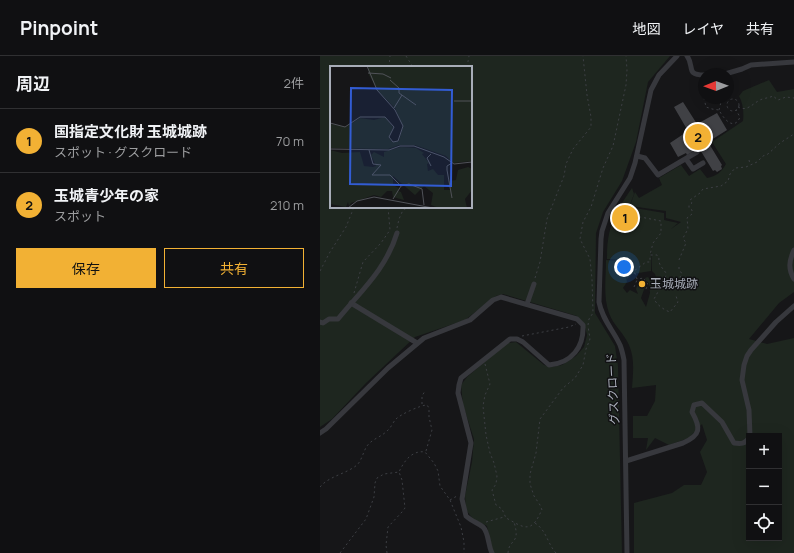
<!DOCTYPE html>
<html lang="ja">
<meta charset="utf-8">
<style>
:root{--surface:#101012;--page:#1e1e20;--text:#f1f3f6;--muted:#9c9d9f;--line:#303032;--accent:#f2b134}
body{margin:0;font-family:Manrope,"Noto Sans JP",sans-serif;background:var(--page);color:var(--text)}
.controls{position:absolute;right:12px;bottom:12px;display:grid;overflow:hidden;border-radius:0px;box-shadow:0 4px 16px #0002}
.controls button{width:36px;height:36px;display:grid;place-items:center;padding:0;border:0;border-bottom:1px solid var(--line);background:var(--surface);color:var(--text);font:20px sans-serif}
.compass{position:absolute;left:378px;top:12px;width:36px;height:36px;border-radius:50%;background:var(--surface);box-shadow:0 4px 16px #0002;rotate:269deg}
.you{position:absolute;left:304px;top:211px;width:14px;height:14px;margin:-10px;border:3px solid #fff;border-radius:50%;background:#1a73e8;box-shadow:0 0 0 6px #1a73e833}
.badge{display:grid;place-items:center;width:26px;height:26px;border-radius:50%;background:var(--accent);color:#111;font-size:13px;font-weight:700}
.pin{position:absolute;translate:-50% -50%;border:2px solid #fff;box-shadow:0 1px 4px #0006}
.list{margin:0;padding:0;list-style:none}
h2{display:flex;justify-content:space-between;align-items:center;height:52px;margin:0;padding:0 16px;font-size:17px}
h2 small{font-size:13px;font-weight:400;color:var(--muted)}
.list li{display:grid;grid-template-columns:26px 1fr auto;gap:12px;align-items:center;box-sizing:border-box;height:64px;padding:0 16px;border-top:1px solid var(--line)}
.list b{display:block;font-size:15px;white-space:nowrap}
.list p{margin:0;font-size:13px;white-space:nowrap;color:var(--muted)}
.list em{font-size:13px;font-style:normal;color:var(--muted)}
.actions{display:flex;gap:8px;padding:12px 16px}
.actions a{flex:1;padding:9px 0;border:1px solid var(--accent);border-radius:0px;text-align:center;font-size:14px;color:var(--accent)}
.actions .main{background:var(--accent);color:#111}
.icon{flex:none;width:22px;height:22px;fill:none;stroke:currentColor;stroke-width:2;stroke-linecap:round;stroke-linejoin:round}
.map{position:relative;flex:none;width:474px;height:497px;overflow:hidden}
header{display:flex;align-items:center;gap:24px;box-sizing:border-box;height:56px;padding:0 20px;background:var(--surface);border-bottom:1px solid var(--line)}
header strong{font-size:19px}
nav{display:flex;gap:22px;margin-inline-start:auto;font-size:14px}
main{display:flex}
aside{flex:1;background:var(--surface)}
.map>svg:first-child{display:block}
</style>
<header>
<strong>Pinpoint</strong>
<nav><a>地図</a><a>レイヤ</a><a>共有</a></nav>
</header>
<main>
<aside>
<h2>周辺<small>2件</small></h2>
<ul class="list">
<li><span class="badge">1</span><div><b>国指定文化財 玉城城跡</b><p>スポット · グスクロード</p></div><em>70 m</em></li>
<li><span class="badge">2</span><div><b>玉城青少年の家</b><p>スポット</p></div><em>210 m</em></li>
</ul>
<div class="actions"><a class="main">保存</a><a>共有</a></div>
</aside>
<div class="map">
<svg width="474" height="497" viewBox="0 0 474 497">
<rect width="100%" height="100%" fill="#161618"/>
<g fill="#1e261f" fill-rule="evenodd">
<path d="M0 0H350L328 26 316 86 302 125 283 156 276 177 275 257 295 290 298 310 302 497H174L172 494 167 470 153 463 146 454 145 440 152 406 154 383 143 349 141 329 147 321 187 287 196 286 224 309 232 311 242 309 256 300 264 291 267 279 264 267 257 260 183 238 176 240 145 264 95 281 46 327 12 363 0 371ZM11 11H151V151H11Z"/>
<path d="M449 24 457 36 474 33V236L459 247 429 283 447 288 474 282V497H314V447L352 437 364 429H381L387 416 380 396 387 384 382 368 369 382 349 389 335 382 326 394 328 382H313V360H327L335 345 336 329 312 332C313 318 315 302 309 289 304 277 293 269 289 257 283 241 286 222 286 204L304 205 307 226 303 232 307 237 310 234 318 238 316 233 319 224 323 223 326 228 321 242 326 251 330 237 329 227 326 225 325 222 328 221 331 225 336 221 335 218 332 215V190L331 215 312 218 307 223 306 204 287 203C287 171 294 158 312 132L314 138 309 151 344 157V164L358 167 351 173 361 166 346 162V155L310 150 315 136 319 142 342 129 339 122 361 109 369 120 380 113 387 122C396 120 401 117 406 108L392 86 423 65C424 57 423 47 419 40L423 35ZM429 380H459V482H429Z"/>
</g>
<polygon fill="#404145" points="363,46 377,68 397,57 407,74 388,86 402,109 401,110 402,113 397,116 395,114 393,115 379,92 367,99 366,97 358,101 350,87 368,75 354,51"/>
<g fill="none" stroke-linecap="round" stroke-linejoin="round">
<g stroke="#3d3f44" stroke-width="1" stroke-dasharray="2 3" stroke-linecap="butt">
<polyline points="86,0 93,11"/>
<polyline points="69,11 70,0"/>
<polyline points="147,11 149,0"/>
<polyline points="381,24 384,41"/>
<path d="M384 42 386 51 392 53 399 54C403 62 414 76 420 61L416 54"/>
<circle cx="413" cy="49" r="6"/>
<path d="M418 51C427 56 432 48 440 44 444 42 449 42 453 40L458 44 466 41 474 42"/>
<polyline points="399,54 402,42"/>
<polyline points="429,104 430,108"/>
<path d="M300 147 310 159 341 165V177L333 187 330 199H337L339 201C338 209 342 211 346 217V220L339 227V234L334 243C337 249 344 254 350 256L358 246 356 240"/>
<polyline points="77,172 79,163 83,154 89,151"/>
<polyline points="359,204 366,187 363,182 368,173 367,162 372,158 372,154 369,152 369,149 372,147 370,144 380,137 383,133 401,130 408,125 410,118 415,112 426,111 437,106 443,100 448,98 460,87 474,78"/>
<polyline points="0,215 10,196 26,171 34,151"/>
<polyline points="215,222 220,206 227,163 244,120 246,108 253,93 271,71 271,61 267,39 263,0"/>
<polyline points="314,231 317,224"/>
<polyline points="326,233 328,228 325,226 324,222 317,223 314,215 326,206 330,206 330,200"/>
<polyline points="357,234 362,229 362,225 360,221 362,218 359,213 359,208"/>
<polyline points="34,237 43,206 61,187 70,174 68,151"/>
<polyline points="268,269 269,263 273,257 272,223 270,203 260,183 263,166 271,151 283,112 293,90 306,29 307,14 306,0"/>
<polyline points="202,280 249,271 256,268"/>
<path d="M165 308 170 328 165 339 163 350 166 379 170 397 174 407 177 420 176 428 172 434 176 449 182 453 186 462C193 465 206 476 213 468 217 465 219 459 222 454L220 449 214 440 210 428V418L216 397 220 363 243 332 255 322 263 309 266 293 270 283 268 270"/>
<polyline points="102,348 102,340 105,335"/>
<path d="M0 431C9 420 26 418 37 409 42 404 43 396 47 390 52 383 61 381 67 375 71 372 73 366 76 363 81 358 101 349 107 349L109 352V361L112 374 106 395"/>
<polyline points="130,444 137,440"/>
<polyline points="166,466 184,461"/>
<path d="M215 467C227 475 227 487 236 497"/>
<path d="M20 497 46 463 54 441 55 427 57 422 64 418 79 416C84 405 92 394 105 396L114 407 118 415 120 430 130 444 141 471 144 486V497"/>
<polyline points="67,497 66,489 68,471 82,456 85,452 82,424 79,416"/>
<path d="M188 497C189 482 201 489 194 466"/>
</g>
<g stroke="#37383d" stroke-width="5">
<path d="M367 0C375 10 365 19 384 19"/>
<polyline points="405,18 422,13 431,9 474,6"/>
<polyline points="317,100 325,102 338,119 377,96"/>
<polyline points="366,103 373,113 383,107"/>
<path d="M474 194C469 205 468 213 474 223"/>
<polyline points="31,247 97,287"/>
<polyline points="207,248 214,228"/>
<path d="M0 266 3 267 9 263H18C41 235 66 213 77 177"/>
<path d="M0 377 6 373 68 312 104 282 150 264 173 244 181 241 257 263 263 269C264 291 252 307 229 309L203 286 197 283H190L141 322 139 329 138 337 151 387 142 443 146 460C151 465 158 467 163 471 169 477 168 490 172 497"/>
<polyline points="430,380 429,354 422,324 424,309 427,300 431,294 456,266 474,250"/>
<path d="M306 405 363 387C381 379 381 372 372 356L374 349 382 347 402 366 414 387C421 388 425 388 429 382"/>
<path d="M307 497 304 304C303 299 302 294 300 289 293 274 282 263 279 246L281 183 282 175 288 157 310 122 315 107 331 34 339 19 357 0"/>
</g>
</g>
<circle fill="#f2b134" stroke="#111113" stroke-width="1.5" cx="322" cy="228" r="4"/>
<g text-anchor="middle" stroke-width="3" stroke-linejoin="round" paint-order="stroke">
<g font-size="12" fill="#a8adb8" stroke="#111113" text-anchor="start">
<text x="330" y="232">玉城城跡</text>
</g>
<g font-size="12" fill="#a8adb8" stroke="#111113">
<text transform="translate(293 333) rotate(-93)" y="4">グスクロード</text>
</g>
</g>
<g transform="translate(10 10)">
<rect width="142" height="142" fill="#161618"/>
<path d="M38 0H142V95L123 97 116 90 85 79H69L58 83 0 82V58L16 61 30 52 44 54 55 51 63 61 59 72 62 76 69 75 73 60 65 42 48 25 39 9ZM71 81 86 82 94 87 92 88 99 97 97 98 98 105 103 103 108 109H114V124H121L119 115 126 114 128 104 138 101 142 103V124L135 133 137 142H109L101 139 103 127 94 120 85 129 63 110V119L69 122 68 125 71 126 74 134 63 131 62 125H57L51 131 44 129 21 137 19 140 18 136 16 141 0 138V84L12 87 30 86 34 100 43 101 46 100 41 89 44 86 54 91V86Z" fill="#1e261f"/>
<path fill="none" stroke="#505258" stroke-width="1" d="M38 7 53 8 61 12M60 14 69 22V27L86 39M124 35H142M64 42 72 29M0 57 15 61 30 51H55L64 61 59 71 63 76 68 75 73 60 65 44 47 24 37 0M0 83 59 84 70 80H84L114 91 124 98 142 96M39 84 43 98 51 99 42 109H60L71 120M101 88 97 92 101 100M122 132 117 104V100L122 97M63 133 71 120 79 118 92 123 94 139M18 142 27 135 44 131 103 142"/>
<path fill="#325cd3" fill-opacity="0.15" stroke="#325cd3" stroke-width="2" d="M21 22 122 24 121 120 20 118Z"/>
<rect width="142" height="142" fill="none" stroke="#a8adb8" stroke-width="2"/>
</g>
</svg>
<div class="controls">
<button>+</button>
<button>−</button>
<button><svg class="icon" aria-label="locate" viewBox="0 0 24 24"><circle cx="12" cy="12" r="6"/><path d="M12 2v4M12 18v4M2 12h4M18 12h4"/></svg></button>
</div>
<svg class="compass" viewBox="-18 -18 36 36"><path d="M0-13l5 13h-10z" fill="#e53935"/><path d="M0 13l5-13h-10z" fill="#9c9d9f"/></svg>
<div class="you"></div>
<div class="pin badge" style="left:305px;top:162px">1</div>
<div class="pin badge" style="left:378px;top:81px">2</div>
</div>
</main>
